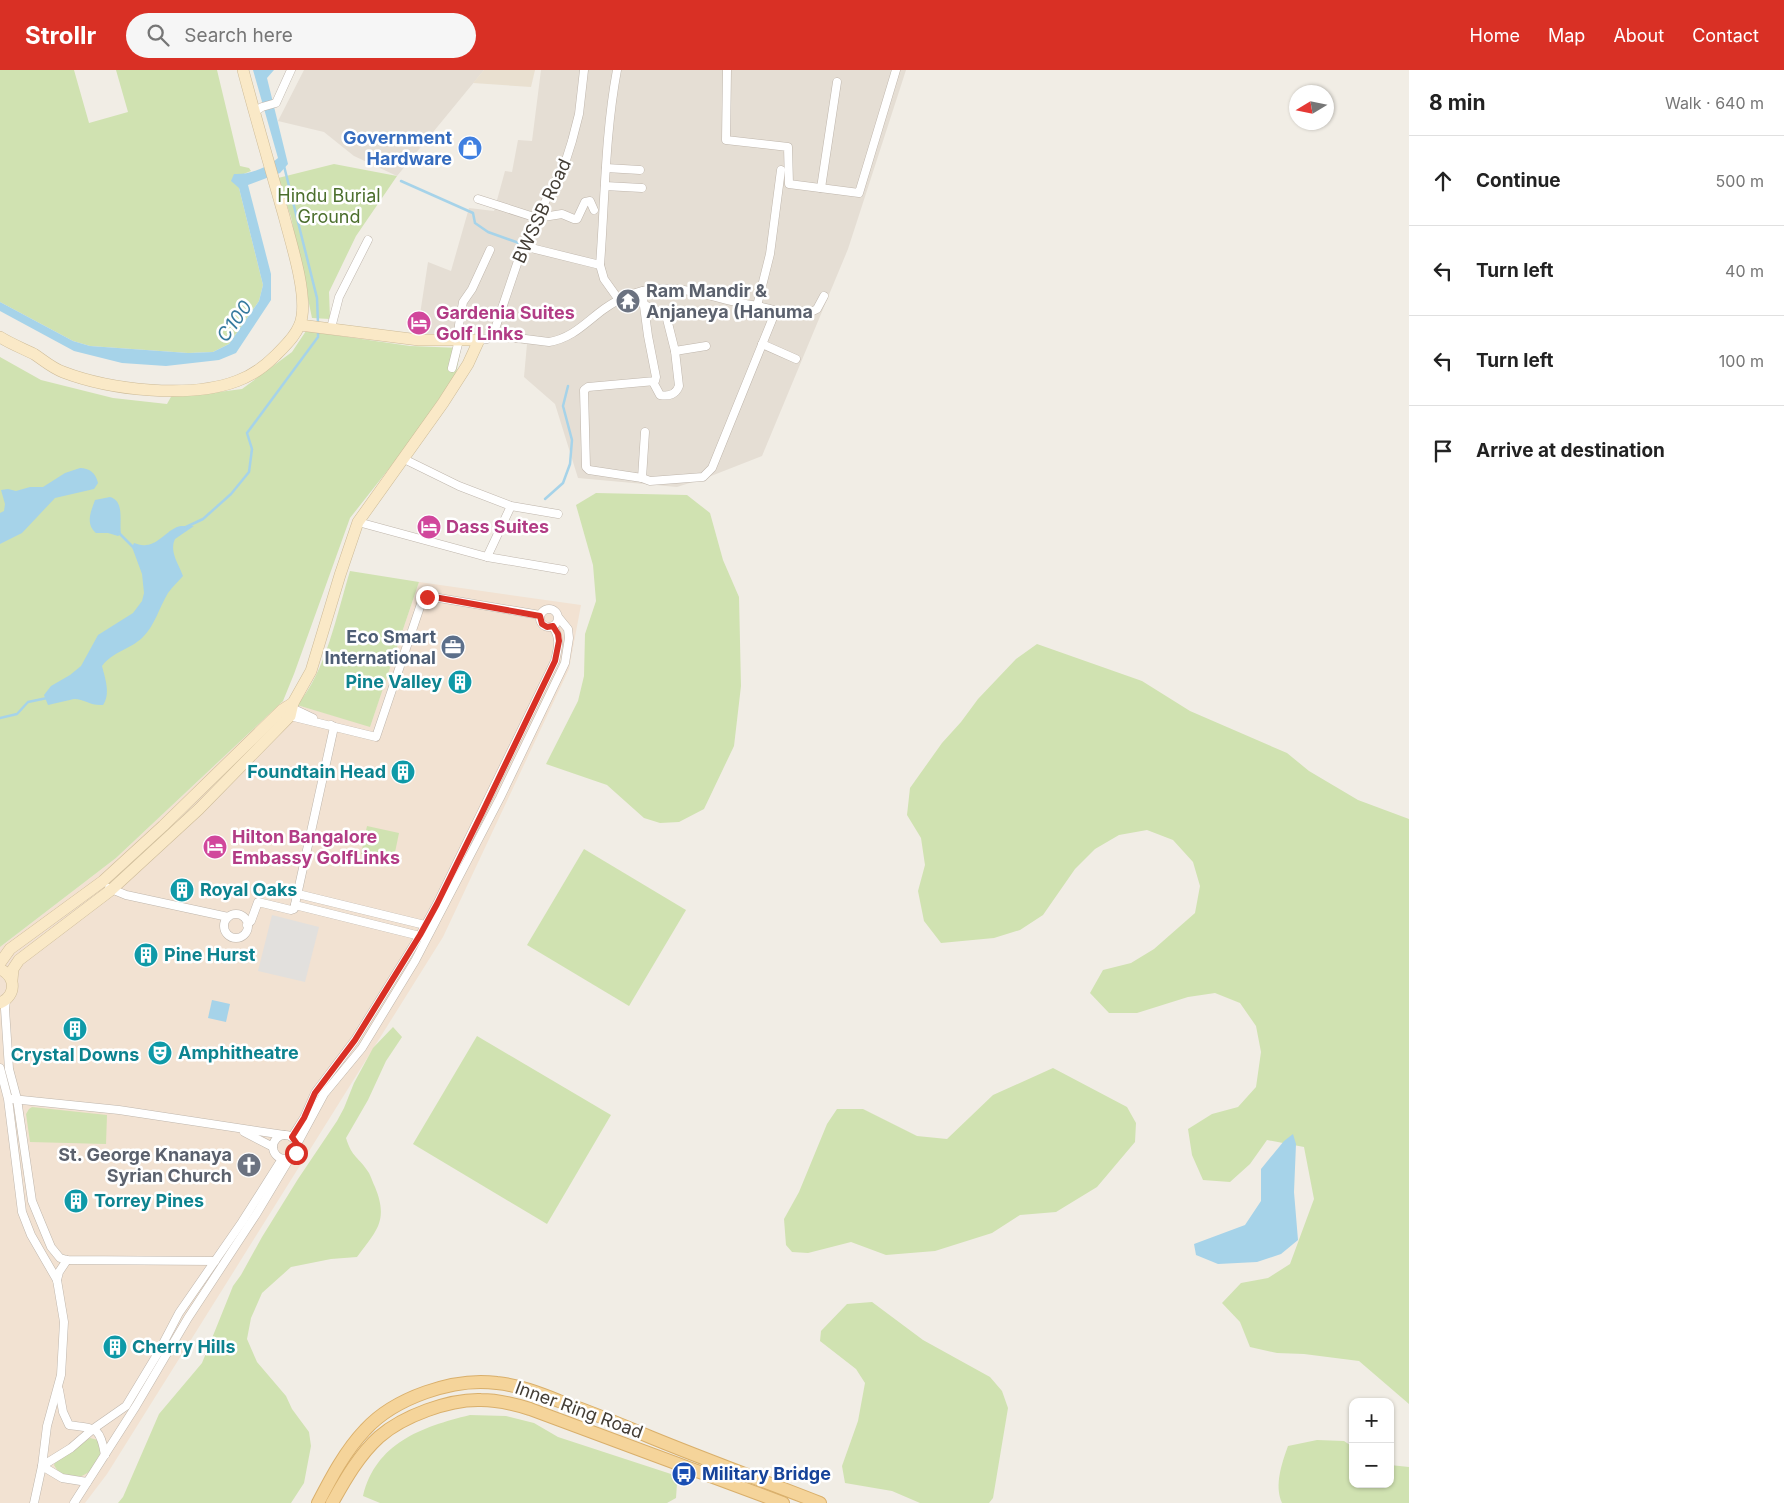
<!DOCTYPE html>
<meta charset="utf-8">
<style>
:root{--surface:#fff;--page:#f6f6f6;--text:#222;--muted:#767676;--line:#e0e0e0;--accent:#d93025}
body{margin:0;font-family:Inter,sans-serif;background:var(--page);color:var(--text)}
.controls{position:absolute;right:15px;bottom:15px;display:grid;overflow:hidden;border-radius:10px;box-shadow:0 1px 4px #0004}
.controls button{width:45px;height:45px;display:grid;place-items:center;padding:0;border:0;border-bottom:1px solid var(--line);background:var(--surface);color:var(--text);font:25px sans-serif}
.compass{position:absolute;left:1289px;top:15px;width:45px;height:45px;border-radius:50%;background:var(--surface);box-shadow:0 1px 4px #0004;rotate:260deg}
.stop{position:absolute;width:15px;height:15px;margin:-11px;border:4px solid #d93025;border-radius:50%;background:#fff}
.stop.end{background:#d93025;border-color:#fff;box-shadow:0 1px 5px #0008}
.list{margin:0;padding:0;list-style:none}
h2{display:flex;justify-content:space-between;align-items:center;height:65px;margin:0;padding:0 20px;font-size:21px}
h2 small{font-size:16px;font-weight:400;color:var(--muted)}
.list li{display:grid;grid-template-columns:32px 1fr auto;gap:15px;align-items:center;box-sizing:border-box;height:90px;padding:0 20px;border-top:1px solid var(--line)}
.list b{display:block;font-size:19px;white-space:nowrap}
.list em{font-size:16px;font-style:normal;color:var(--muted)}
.icon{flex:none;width:28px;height:28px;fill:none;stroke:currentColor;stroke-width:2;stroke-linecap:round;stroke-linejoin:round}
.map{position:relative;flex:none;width:1409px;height:1433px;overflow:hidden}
header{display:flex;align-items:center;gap:30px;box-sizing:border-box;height:70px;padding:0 25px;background:var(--accent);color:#fff}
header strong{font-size:24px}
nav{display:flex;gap:28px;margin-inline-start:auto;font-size:18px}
.search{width:350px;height:45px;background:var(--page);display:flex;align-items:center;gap:12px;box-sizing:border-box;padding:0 18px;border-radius:28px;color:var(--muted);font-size:19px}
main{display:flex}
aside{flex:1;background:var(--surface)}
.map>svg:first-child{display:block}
</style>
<header>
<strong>Strollr</strong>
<div class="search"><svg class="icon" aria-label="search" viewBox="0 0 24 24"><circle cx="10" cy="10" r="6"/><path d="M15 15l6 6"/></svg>Search here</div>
<nav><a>Home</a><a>Map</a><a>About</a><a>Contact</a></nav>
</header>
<main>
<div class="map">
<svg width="1409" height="1433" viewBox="0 0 1409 1433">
<rect width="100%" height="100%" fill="#f1ede5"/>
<g fill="#e5ded4">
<polygon points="304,0 484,0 397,106 354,86 324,62 278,51"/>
<polygon points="541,0 906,0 848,179 762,386 711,406 677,417 578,408 555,334 524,307 527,274 417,264 428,192 451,201 469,138 494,141 505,101 512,102 518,70 532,71"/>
</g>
<polygon fill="#f2e2d2" points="419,512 581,535 569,599 443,867 107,1404 85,1433 0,1433 0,877 116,788 283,631 370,656"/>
<polygon fill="#e9e0d0" points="484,0 535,0 531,17 473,13"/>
<g fill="#d0e2b1">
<polygon points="0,0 74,0 89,53 128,42 116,0 217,0 240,96 249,98 251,101 241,105 239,118 263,215 259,231 229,274 213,282 188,283 90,276 73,271 0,232"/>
<polygon points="334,94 397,106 356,166 329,222 330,249 312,248 291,147 278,108"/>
<polygon points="306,261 410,276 461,278 456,304 406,377 350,448 294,604 283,631 116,788 0,877 0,287 41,310 113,328 167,334 172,325 188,326 242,319 292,282"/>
<polygon points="596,423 687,425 710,443 723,490 739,527 741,616 734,676 704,739 679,752 660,753 644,748 607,715 546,694 578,631 584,606 585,564 596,531 593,495 576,435"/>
<path d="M350 501 419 512 370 657 297 635C326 602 337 543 350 501Z"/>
<polygon points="1037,574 1142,611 1190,641 1287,683 1309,701 1358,730 1409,749 1409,1334 1359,1291 1304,1284 1277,1283 1250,1277 1240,1252 1222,1233 1241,1213 1268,1208 1290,1194 1314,1129 1304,1077 1267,1070 1250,1094 1230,1112 1203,1110 1192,1085 1188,1059 1212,1044 1238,1037 1256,1017 1261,982 1256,956 1240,933 1215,923 1188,927 1137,943 1109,943 1090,923 1103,900 1131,893 1154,879 1195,843 1200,816 1193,792 1173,770 1147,760 1119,765 1095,779 1075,799 1043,845 1020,860 994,868 941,873 924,851 918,821 925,795 921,768 907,745 910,718 942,673 961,652 978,629 1016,589"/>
<polygon points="367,756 399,763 393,792 361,784"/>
<polygon points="584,779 686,840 629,936 527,875"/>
<path d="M393 957 402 967 386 991 368 1030 346 1068C352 1088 359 1087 369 1103 371 1107 373 1113 375 1117 389 1151 376 1161 357 1187L331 1189 291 1197 262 1223 251 1248 247 1269 257 1292 286 1326 292 1339 309 1362 311 1376 304 1413 291 1433H118L123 1427 159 1344 202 1293 233 1216 241 1205 262 1167 298 1109 337 1051 344 1038 354 1013 373 978Z"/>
<polygon points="477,966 611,1045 547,1154 413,1074"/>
<polygon points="1053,998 1127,1037 1136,1053 1135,1072 1097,1117 1056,1142 1020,1145 992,1163 935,1181 886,1185 851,1172 808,1183 792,1182 786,1175 784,1149 799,1122 827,1054 837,1039 863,1039 917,1066 947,1069 993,1025"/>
<polygon points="32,1037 107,1045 106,1074 30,1072 26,1044 29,1039"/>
<polygon points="872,1232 923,1270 990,1307 1002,1321 1008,1338 993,1428 989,1433 920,1433 892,1421 845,1413 842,1396 858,1351 865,1313 856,1299 820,1271 821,1261 847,1234"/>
<path d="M470 1345 506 1346 534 1353 558 1367 671 1404 677 1413 676 1428 667 1433H380L363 1426C376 1373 421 1357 470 1345Z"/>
<path d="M90 1368 98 1370C111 1397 69 1424 54 1395L56 1391Z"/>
<path d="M1317 1370 1344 1371 1353 1377V1414H1390V1395L1409 1397V1433H1282C1274 1415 1282 1393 1288 1376Z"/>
</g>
<polygon fill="#e2e0dd" points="272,845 319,857 305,912 258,901"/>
<g fill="#a6d3e9">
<path d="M253 0H274L267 8 288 94 280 103 248 115 271 204V230L236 283 219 290 166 296 122 293 74 281 0 241V232L73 271 90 276 188 283 213 282 229 274 259 231 263 215 239 118 231 111 234 104C248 105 267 98 278 88Z"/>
<path d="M80 398C89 398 96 403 98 413L94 419 55 428 22 463 0 474V443L4 441 5 434 1 420 8 419 16 421 30 417H43L65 403Z"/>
<path d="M110 427C125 431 119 452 121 464L118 466 108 463H96C85 454 91 441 95 430Z"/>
<path d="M181 456H194L175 469C169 482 179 494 183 506 178 512 172 517 168 523 159 538 155 555 143 567 131 579 112 582 102 596 105 608 111 624 103 635 90 636 85 629 74 629L48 635 44 625 51 616 70 605 81 596 98 565 133 543 142 531 144 523 142 504 132 477 134 473C138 474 142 476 146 475 160 474 168 458 181 456Z"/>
<polygon points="212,930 230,934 226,952 208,948"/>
<polygon points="1293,1064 1296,1074 1294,1122 1298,1170 1281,1184 1257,1192 1218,1194 1196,1185 1194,1174 1245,1155 1261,1131 1261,1099 1284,1071"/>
</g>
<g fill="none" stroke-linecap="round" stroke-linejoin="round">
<g stroke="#a6d3e9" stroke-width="2.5">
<polyline points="284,96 317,228 318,254"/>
<polyline points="401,111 473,143 475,153 488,162 519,173"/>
<polyline points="545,429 563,413 570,394 572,370 563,336 568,316"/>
<polyline points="186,457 203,449 231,424 249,402 252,379 247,363 318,267 318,262"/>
<polyline points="119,463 135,479"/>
<polyline points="0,648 17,644 28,632 47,628"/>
</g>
<defs>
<g id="street">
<path d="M617 0C605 64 605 130 600 195L604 209 619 230"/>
<polyline points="727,0 726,70 788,77 789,114 859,123 896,0"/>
<polyline points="254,42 262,37 276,33 291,0"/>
<polyline points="606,98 640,100"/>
<polyline points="605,116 642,118"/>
<polyline points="821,118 837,12"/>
<polyline points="478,129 537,148 562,144 574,149 577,149 585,132 590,131 594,140"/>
<polyline points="523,176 600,195"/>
<path d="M643 234 666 245 675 281 679 316C676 324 669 327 660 325L653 312"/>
<polyline points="757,236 770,184 781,100"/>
<polyline points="774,242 813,241 817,239 824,226"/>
<polyline points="331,258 339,227 368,170"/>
<path d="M493 265 549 272C573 268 586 252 604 239 651 206 686 220 736 232 748 235 762 236 774 240V245L712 398 703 407 650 411 642 408 589 400 586 397 584 320 588 317 655 311 656 307 648 266 642 221"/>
<polyline points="479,270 487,269 493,265 523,176 566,90 572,71 579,44 584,0"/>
<polyline points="762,274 796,289"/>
<polyline points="675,281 706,276"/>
<polyline points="452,298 459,270 459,255 463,232 472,219 490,180"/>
<polyline points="404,389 459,416 511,436 558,444"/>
<polyline points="642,408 645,362"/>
<polyline points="358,452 487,487 564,500"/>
<polyline points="487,487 511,436"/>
<circle cx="549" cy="548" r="9"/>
<polyline points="292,638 313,648"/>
<polyline points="290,646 376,667 422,531 427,527 433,527 540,545"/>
<polyline points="109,818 126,825 228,847"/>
<polyline points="298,824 429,856"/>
<polyline points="295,835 424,867"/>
<circle cx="236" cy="856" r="12"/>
<polyline points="247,855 251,851 258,832 291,840 294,839 334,657 331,655"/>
<polyline points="6,930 5,939 9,999 17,1029 32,1131 51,1177 60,1188 67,1190 215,1191"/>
<polyline points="0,998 8,1029 22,1142 31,1165 57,1210 64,1252 61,1305 47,1356 42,1396 34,1433"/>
<polyline points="12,1029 119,1040 284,1065"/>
<polyline points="244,1062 273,1077"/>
<circle cx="285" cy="1077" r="12"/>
<path d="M292 1067 304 1048 315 1023 355 970 420 865 437 834 555 591C558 578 561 568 553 557"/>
<polyline points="297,1074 324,1024 362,978 415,891 500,728 565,593 569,568 568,559 559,548"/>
<polyline points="57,1210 59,1202 67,1190"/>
<path d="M59 1320 63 1342 69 1355C96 1359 100 1356 105 1385"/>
<polyline points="87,1412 62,1408 42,1396 71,1378 93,1359 126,1336 158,1283 179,1243 242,1152 282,1089"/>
<polyline points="74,1433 136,1336 188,1248 257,1143 290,1088"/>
</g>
<g id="secondary">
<path d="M0 267C11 274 22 278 34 284 43 290 52 298 63 302 110 320 189 329 237 311 251 306 265 296 275 286 286 275 300 262 302 246 306 219 291 173 284 146 270 97 256 49 243 0"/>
<polyline points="0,893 10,879 103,811 163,756 282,640 293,633 311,601 340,505 358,452 443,333 468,294 479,270 419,270 300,255"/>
<path d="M0 899C17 907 16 926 0 933"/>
<polyline points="12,910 13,899 19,890 111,820 199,739 290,646 293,633"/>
</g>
<g id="primary">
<path d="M318 1433C331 1408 345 1381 365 1360 394 1328 454 1307 497 1313 518 1315 539 1323 559 1331 590 1342 620 1354 650 1367 706 1390 764 1411 820 1433"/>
<path d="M332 1433C345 1410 359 1385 379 1367 403 1346 449 1329 481 1330 498 1330 514 1334 530 1339L783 1433"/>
</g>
</defs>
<use href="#street" stroke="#bfb6ac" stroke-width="9"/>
<use href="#secondary" stroke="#cdbb98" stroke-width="12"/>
<use href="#primary" stroke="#d9af6b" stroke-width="14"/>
<use href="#street" stroke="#fff" stroke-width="8"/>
<use href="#secondary" stroke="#fae9c7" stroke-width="11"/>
<use href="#primary" stroke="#f5d49a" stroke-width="12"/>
</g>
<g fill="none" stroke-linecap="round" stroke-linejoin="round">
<polyline stroke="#d93025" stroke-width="6" points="296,1083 297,1074 292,1067 304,1048 315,1023 355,970 420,865 437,834 482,743 555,591 559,571 558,564 553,556 547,557 542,554 540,546 434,527 427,527"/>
</g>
<defs>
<symbol id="shop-disc" viewBox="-11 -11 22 22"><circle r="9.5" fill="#3f7fe0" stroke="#fff"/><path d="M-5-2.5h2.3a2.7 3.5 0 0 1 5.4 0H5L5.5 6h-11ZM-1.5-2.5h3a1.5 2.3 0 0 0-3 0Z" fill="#fff"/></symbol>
<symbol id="temple-disc" viewBox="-11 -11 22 22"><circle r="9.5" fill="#6b7280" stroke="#fff"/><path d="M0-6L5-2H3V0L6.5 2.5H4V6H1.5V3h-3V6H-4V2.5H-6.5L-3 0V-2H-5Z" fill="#fff"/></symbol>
<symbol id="hotel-disc" viewBox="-11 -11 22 22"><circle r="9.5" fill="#d1479c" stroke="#fff"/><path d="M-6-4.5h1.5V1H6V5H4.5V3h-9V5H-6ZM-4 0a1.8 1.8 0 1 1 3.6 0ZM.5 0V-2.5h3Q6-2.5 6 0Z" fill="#fff"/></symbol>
<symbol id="office-disc" viewBox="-11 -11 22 22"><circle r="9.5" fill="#5c6f8a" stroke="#fff"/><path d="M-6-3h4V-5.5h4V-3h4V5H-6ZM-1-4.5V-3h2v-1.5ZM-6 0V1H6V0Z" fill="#fff"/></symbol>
<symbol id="building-disc" viewBox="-11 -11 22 22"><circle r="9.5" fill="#0f9aa8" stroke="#fff"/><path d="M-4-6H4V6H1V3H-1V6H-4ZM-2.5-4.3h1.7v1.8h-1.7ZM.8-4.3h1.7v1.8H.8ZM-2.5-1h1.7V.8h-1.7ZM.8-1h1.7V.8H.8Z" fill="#fff"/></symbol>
<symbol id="theatre-disc" viewBox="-11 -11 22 22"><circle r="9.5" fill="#0f9aa8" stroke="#fff"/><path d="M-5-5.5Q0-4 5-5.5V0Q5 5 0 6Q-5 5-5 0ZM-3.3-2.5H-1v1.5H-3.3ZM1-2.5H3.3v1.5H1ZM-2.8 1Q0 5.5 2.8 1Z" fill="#fff"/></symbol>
<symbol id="church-disc" viewBox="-11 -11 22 22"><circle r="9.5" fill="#6b7280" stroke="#fff"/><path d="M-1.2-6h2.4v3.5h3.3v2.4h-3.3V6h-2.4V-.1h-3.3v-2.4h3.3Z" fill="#fff"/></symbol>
<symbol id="bus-disc" viewBox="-11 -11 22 22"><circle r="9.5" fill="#1a4fb4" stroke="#fff"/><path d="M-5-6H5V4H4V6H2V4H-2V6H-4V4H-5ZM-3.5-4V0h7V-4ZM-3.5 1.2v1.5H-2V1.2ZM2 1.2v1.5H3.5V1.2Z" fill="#fff"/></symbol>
</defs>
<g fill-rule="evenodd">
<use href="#shop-disc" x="456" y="64" width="28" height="28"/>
<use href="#temple-disc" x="614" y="217" width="28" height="28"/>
<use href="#hotel-disc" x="405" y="239" width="28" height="28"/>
<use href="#hotel-disc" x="415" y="443" width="28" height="28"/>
<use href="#office-disc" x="439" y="563" width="28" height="28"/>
<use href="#building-disc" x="446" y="598" width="28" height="28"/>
<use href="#building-disc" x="389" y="688" width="28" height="28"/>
<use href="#hotel-disc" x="201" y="763" width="28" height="28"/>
<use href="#building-disc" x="168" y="806" width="28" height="28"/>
<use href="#building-disc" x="132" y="871" width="28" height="28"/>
<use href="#building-disc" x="61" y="945" width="28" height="28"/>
<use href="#theatre-disc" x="146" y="969" width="28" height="28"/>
<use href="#church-disc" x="235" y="1081" width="28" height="28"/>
<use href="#building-disc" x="62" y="1117" width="28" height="28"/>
<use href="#building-disc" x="101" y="1263" width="28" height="28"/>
<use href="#bus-disc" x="670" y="1390" width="28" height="28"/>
</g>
<g text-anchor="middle" stroke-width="5" stroke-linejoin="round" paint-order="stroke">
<g font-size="18" font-weight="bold" fill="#366cbe" stroke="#fff" text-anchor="end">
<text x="452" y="74">Government<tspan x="452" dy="21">Hardware</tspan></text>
</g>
<g font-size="18" fill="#4c6f2e" stroke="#fff">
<text x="329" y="132">Hindu Burial<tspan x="329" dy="21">Ground</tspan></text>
</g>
<g font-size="18" fill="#433d35" stroke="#fff">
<text transform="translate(542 141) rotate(-65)" y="6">BWSSB Road</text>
<text transform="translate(579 1340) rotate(20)" y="6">Inner Ring Road</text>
</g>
<g font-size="18" font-weight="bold" fill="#5b616d" stroke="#fff" text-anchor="start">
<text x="646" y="227">Ram Mandir &amp;<tspan x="646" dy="21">Anjaneya (Hanuma</tspan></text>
<text x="232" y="1091" text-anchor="end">St. George Knanaya<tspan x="232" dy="21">Syrian Church</tspan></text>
</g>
<g font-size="18" font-weight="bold" fill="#b23c85" stroke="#fff" text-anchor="start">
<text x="436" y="249">Gardenia Suites<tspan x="436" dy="21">Golf Links</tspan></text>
<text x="446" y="463">Dass Suites</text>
<text x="232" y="773">Hilton Bangalore<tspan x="232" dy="21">Embassy GolfLinks</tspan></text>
</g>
<g font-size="18" font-weight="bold" fill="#4e5e75" stroke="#fff" text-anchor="end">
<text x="436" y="573">Eco Smart<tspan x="436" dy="21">International</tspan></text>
</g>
<g font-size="18" font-weight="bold" fill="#0d838f" stroke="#fff" text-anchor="start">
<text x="442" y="618" text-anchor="end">Pine Valley</text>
<text x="386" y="708" text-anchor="end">Foundtain Head</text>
<text x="200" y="826">Royal Oaks</text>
<text x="164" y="891">Pine Hurst</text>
<text x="178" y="989">Amphitheatre</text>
<text x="75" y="991" text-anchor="middle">Crystal Downs</text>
<text x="94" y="1137">Torrey Pines</text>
<text x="132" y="1283">Cherry Hills</text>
</g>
<g font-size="18" font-weight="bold" fill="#164399" stroke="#fff" text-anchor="start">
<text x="702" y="1410">Military Bridge</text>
</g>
<g font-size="19" font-style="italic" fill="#367a9e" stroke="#fff">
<text transform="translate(234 251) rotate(-54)" y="7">C100</text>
</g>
</g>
</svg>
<div class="controls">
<button>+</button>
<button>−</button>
</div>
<svg class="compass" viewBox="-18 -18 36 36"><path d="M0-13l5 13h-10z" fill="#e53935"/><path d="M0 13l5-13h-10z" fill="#767676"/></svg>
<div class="stop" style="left:296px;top:1083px"></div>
<div class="stop end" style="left:427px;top:527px"></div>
</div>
<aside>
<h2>8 min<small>Walk · 640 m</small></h2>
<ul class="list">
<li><svg class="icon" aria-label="ahead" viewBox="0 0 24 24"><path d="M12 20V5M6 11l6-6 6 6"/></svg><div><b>Continue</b></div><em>500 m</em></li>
<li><svg class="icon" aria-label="left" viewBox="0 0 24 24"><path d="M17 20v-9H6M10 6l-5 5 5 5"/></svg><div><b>Turn left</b></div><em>40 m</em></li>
<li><svg class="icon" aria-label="left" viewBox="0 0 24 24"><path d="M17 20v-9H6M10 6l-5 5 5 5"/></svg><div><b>Turn left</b></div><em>100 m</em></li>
<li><svg class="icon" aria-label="arrive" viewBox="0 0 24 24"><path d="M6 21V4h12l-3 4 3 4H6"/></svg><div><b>Arrive at destination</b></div></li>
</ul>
</aside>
</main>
